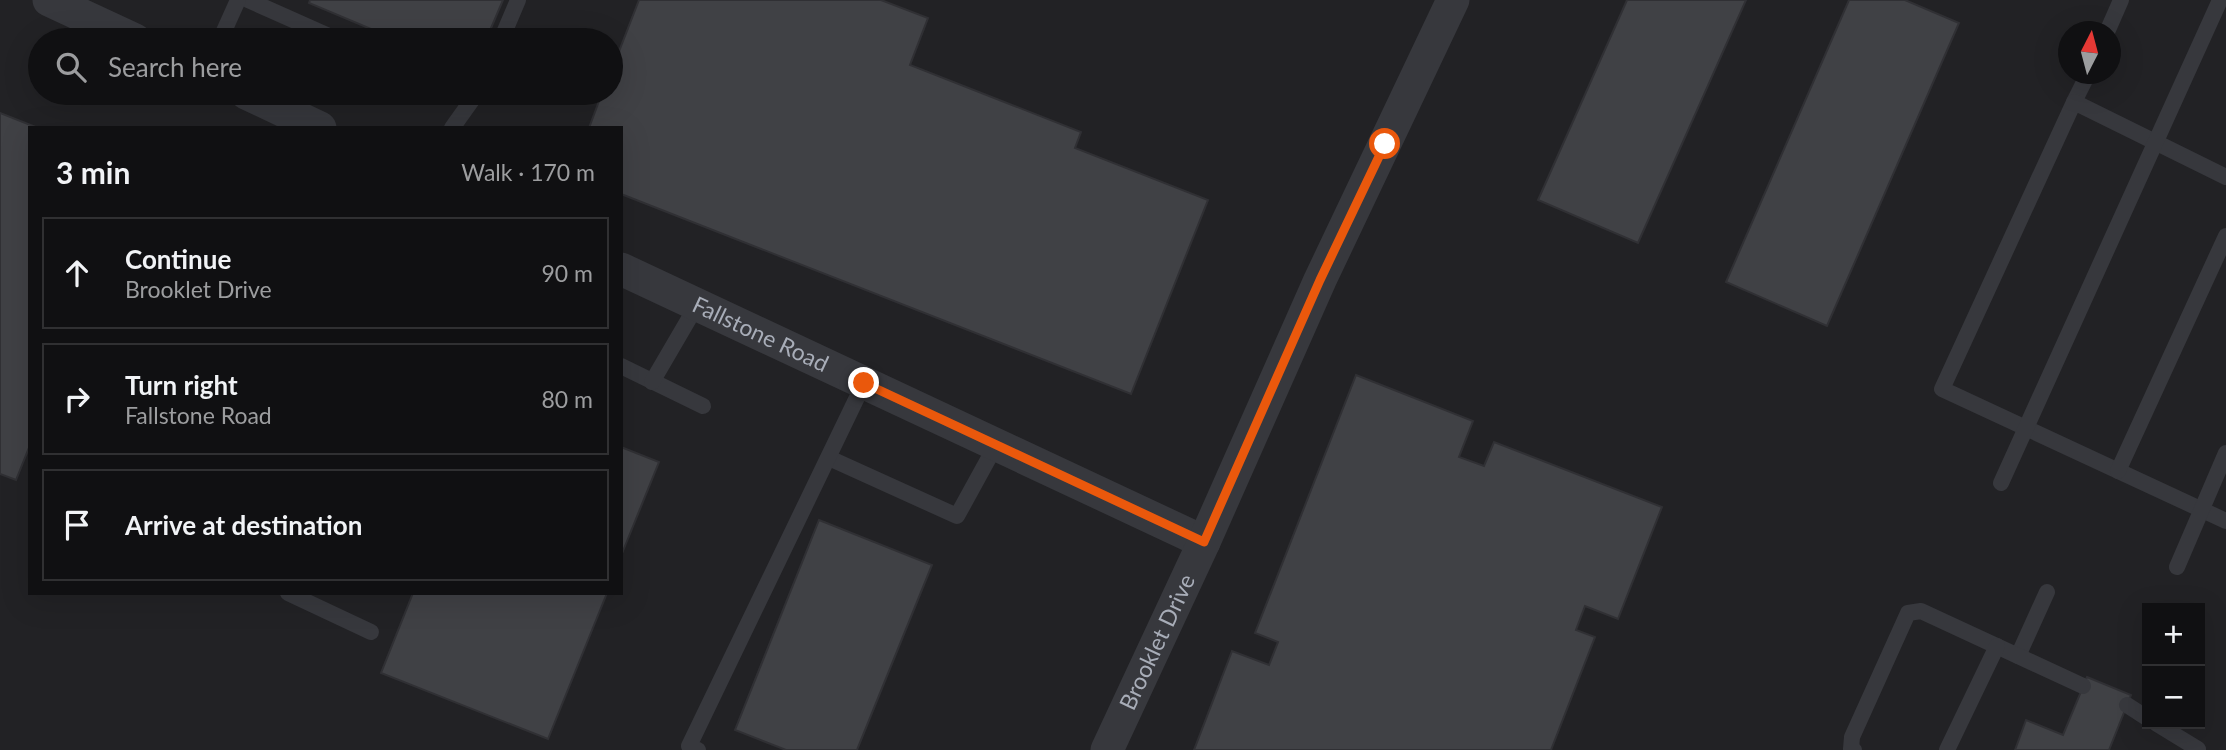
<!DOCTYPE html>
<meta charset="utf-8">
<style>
:root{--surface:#101012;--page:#1e1e20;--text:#f1f3f6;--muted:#9c9d9f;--line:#303032}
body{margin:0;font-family:Lato,sans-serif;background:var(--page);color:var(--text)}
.controls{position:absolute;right:21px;bottom:21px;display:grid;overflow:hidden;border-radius:0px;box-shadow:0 7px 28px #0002}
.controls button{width:63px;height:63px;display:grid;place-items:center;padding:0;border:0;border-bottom:2px solid var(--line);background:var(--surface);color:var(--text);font:35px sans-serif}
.compass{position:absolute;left:2058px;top:21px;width:63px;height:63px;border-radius:50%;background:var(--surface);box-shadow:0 7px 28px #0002;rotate:6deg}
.stop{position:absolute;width:21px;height:21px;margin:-16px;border:5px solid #ea580c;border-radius:50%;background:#fff}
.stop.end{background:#ea580c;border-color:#fff;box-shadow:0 2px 7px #0008}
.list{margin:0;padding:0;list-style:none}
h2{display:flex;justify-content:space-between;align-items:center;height:91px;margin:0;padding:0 28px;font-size:30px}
h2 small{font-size:23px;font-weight:400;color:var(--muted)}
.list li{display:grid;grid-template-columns:46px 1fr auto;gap:21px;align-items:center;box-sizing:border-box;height:112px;margin:0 14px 14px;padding:0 14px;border:2px solid var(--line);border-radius:0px}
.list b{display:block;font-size:26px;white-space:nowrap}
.list p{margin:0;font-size:23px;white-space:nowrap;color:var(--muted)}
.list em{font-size:23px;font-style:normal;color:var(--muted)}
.icon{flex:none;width:38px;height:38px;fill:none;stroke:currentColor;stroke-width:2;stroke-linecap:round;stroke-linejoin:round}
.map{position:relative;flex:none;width:2226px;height:750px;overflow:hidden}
.search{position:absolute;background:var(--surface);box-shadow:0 7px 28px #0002;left:28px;top:28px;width:595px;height:77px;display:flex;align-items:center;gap:18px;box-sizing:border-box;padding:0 24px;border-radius:38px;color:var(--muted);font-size:26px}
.panel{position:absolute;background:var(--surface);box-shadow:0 7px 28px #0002;left:28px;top:126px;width:595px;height:469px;border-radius:0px}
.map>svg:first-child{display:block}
</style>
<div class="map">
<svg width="2226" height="750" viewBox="0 0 2226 750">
<rect width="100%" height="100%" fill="#161618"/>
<path fill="#222225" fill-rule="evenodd" d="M0 0H2226V750H0ZM2068 32H2110V74H2068ZM40 40H611V93H40ZM30 128H621V593H30ZM2147 608H2200V724H2147Z"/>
<g fill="#404145" stroke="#303034" stroke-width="2">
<polygon points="310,0 503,0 486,40 397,40 309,3"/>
<polygon points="639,0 881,0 928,18 910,65 1081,132 1075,148 1208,200 1131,394 621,194 621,128 589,128 602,93 611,93 611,72"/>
<polygon points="1627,0 1746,0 1638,243 1538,200"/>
<polygon points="1849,0 1905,0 1959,23 1827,326 1726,282"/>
<polygon points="0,113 38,128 30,128 30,445 16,480 0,474"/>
<polygon points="1356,375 1473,421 1459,457 1484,466 1494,442 1662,507 1618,619 1585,606 1576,630 1595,637 1551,750 1194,750 1232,651 1269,665 1278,642 1255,633"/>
<polygon points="621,447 659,462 621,556"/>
<polygon points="819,520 932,565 857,750 786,750 735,730"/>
<polygon points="413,593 607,593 548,739 381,673"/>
<polygon points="2087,677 2131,695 2109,750 2015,750 2026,720 2063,735"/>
</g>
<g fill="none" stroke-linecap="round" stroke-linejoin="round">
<g stroke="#37383d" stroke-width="16">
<polyline points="248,0 338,40"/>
<polyline points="2107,32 2121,0"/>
<polyline points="220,40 238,0"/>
<polyline points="501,40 518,0"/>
<polyline points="454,93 471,101"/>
<polyline points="2074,102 2088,74"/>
<polyline points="452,128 477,93"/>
<polyline points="2226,177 2074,102 1942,389 2226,521"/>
<polyline points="621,366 703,406"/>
<polyline points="652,382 697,305"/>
<polyline points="829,458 957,516 996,445"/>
<polyline points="2118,471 2226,236"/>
<polyline points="2001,483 2220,0"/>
<polyline points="2177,567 2226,453"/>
<polyline points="288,593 371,632"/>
<polyline points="2018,656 2047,592"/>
<polyline points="2127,705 2147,718"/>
<polyline points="2157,724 2198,749"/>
<polyline points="698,750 689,746 864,383"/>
<polyline points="1854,750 1851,749 1852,737 1908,613 1921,611 2083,686"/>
<polyline points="1947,750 1997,646"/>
</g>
<g stroke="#37383d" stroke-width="33">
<polyline points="49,0 135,40"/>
<polyline points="246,93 320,128"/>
<path id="s1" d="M621 269 1204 542"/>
<path id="s2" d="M1107 750 1204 542 1320 280 1453 0"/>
</g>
</g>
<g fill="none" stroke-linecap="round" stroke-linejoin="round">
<polyline stroke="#ea580c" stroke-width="9" points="864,383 1204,542 1320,280 1385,144"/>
</g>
<g text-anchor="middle" stroke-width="5" stroke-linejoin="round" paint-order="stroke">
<g font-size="23" fill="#a8adb8" stroke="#111113">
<text dy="8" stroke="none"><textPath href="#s1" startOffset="154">Fallstone Road</textPath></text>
<text dy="8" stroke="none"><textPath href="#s2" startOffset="119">Brooklet Drive</textPath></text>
</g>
</g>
</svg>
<div class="controls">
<button>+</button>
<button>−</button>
</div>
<svg class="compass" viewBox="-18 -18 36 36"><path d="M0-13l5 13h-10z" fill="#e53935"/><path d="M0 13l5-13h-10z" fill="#9c9d9f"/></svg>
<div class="stop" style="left:1385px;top:144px"></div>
<div class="stop end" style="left:864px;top:383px"></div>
<div class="search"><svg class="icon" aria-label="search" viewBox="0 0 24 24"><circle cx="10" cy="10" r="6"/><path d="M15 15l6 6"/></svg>Search here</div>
<section class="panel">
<h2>3 min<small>Walk · 170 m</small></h2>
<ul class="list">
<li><svg class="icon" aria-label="ahead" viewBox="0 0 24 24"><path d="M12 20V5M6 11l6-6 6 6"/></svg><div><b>Continue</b><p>Brooklet Drive</p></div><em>90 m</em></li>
<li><svg class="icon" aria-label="right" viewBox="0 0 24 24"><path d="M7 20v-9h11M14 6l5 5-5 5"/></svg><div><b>Turn right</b><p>Fallstone Road</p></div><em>80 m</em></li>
<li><svg class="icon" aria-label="arrive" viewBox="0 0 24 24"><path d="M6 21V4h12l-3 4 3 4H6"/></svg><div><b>Arrive at destination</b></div></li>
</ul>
</section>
</div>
